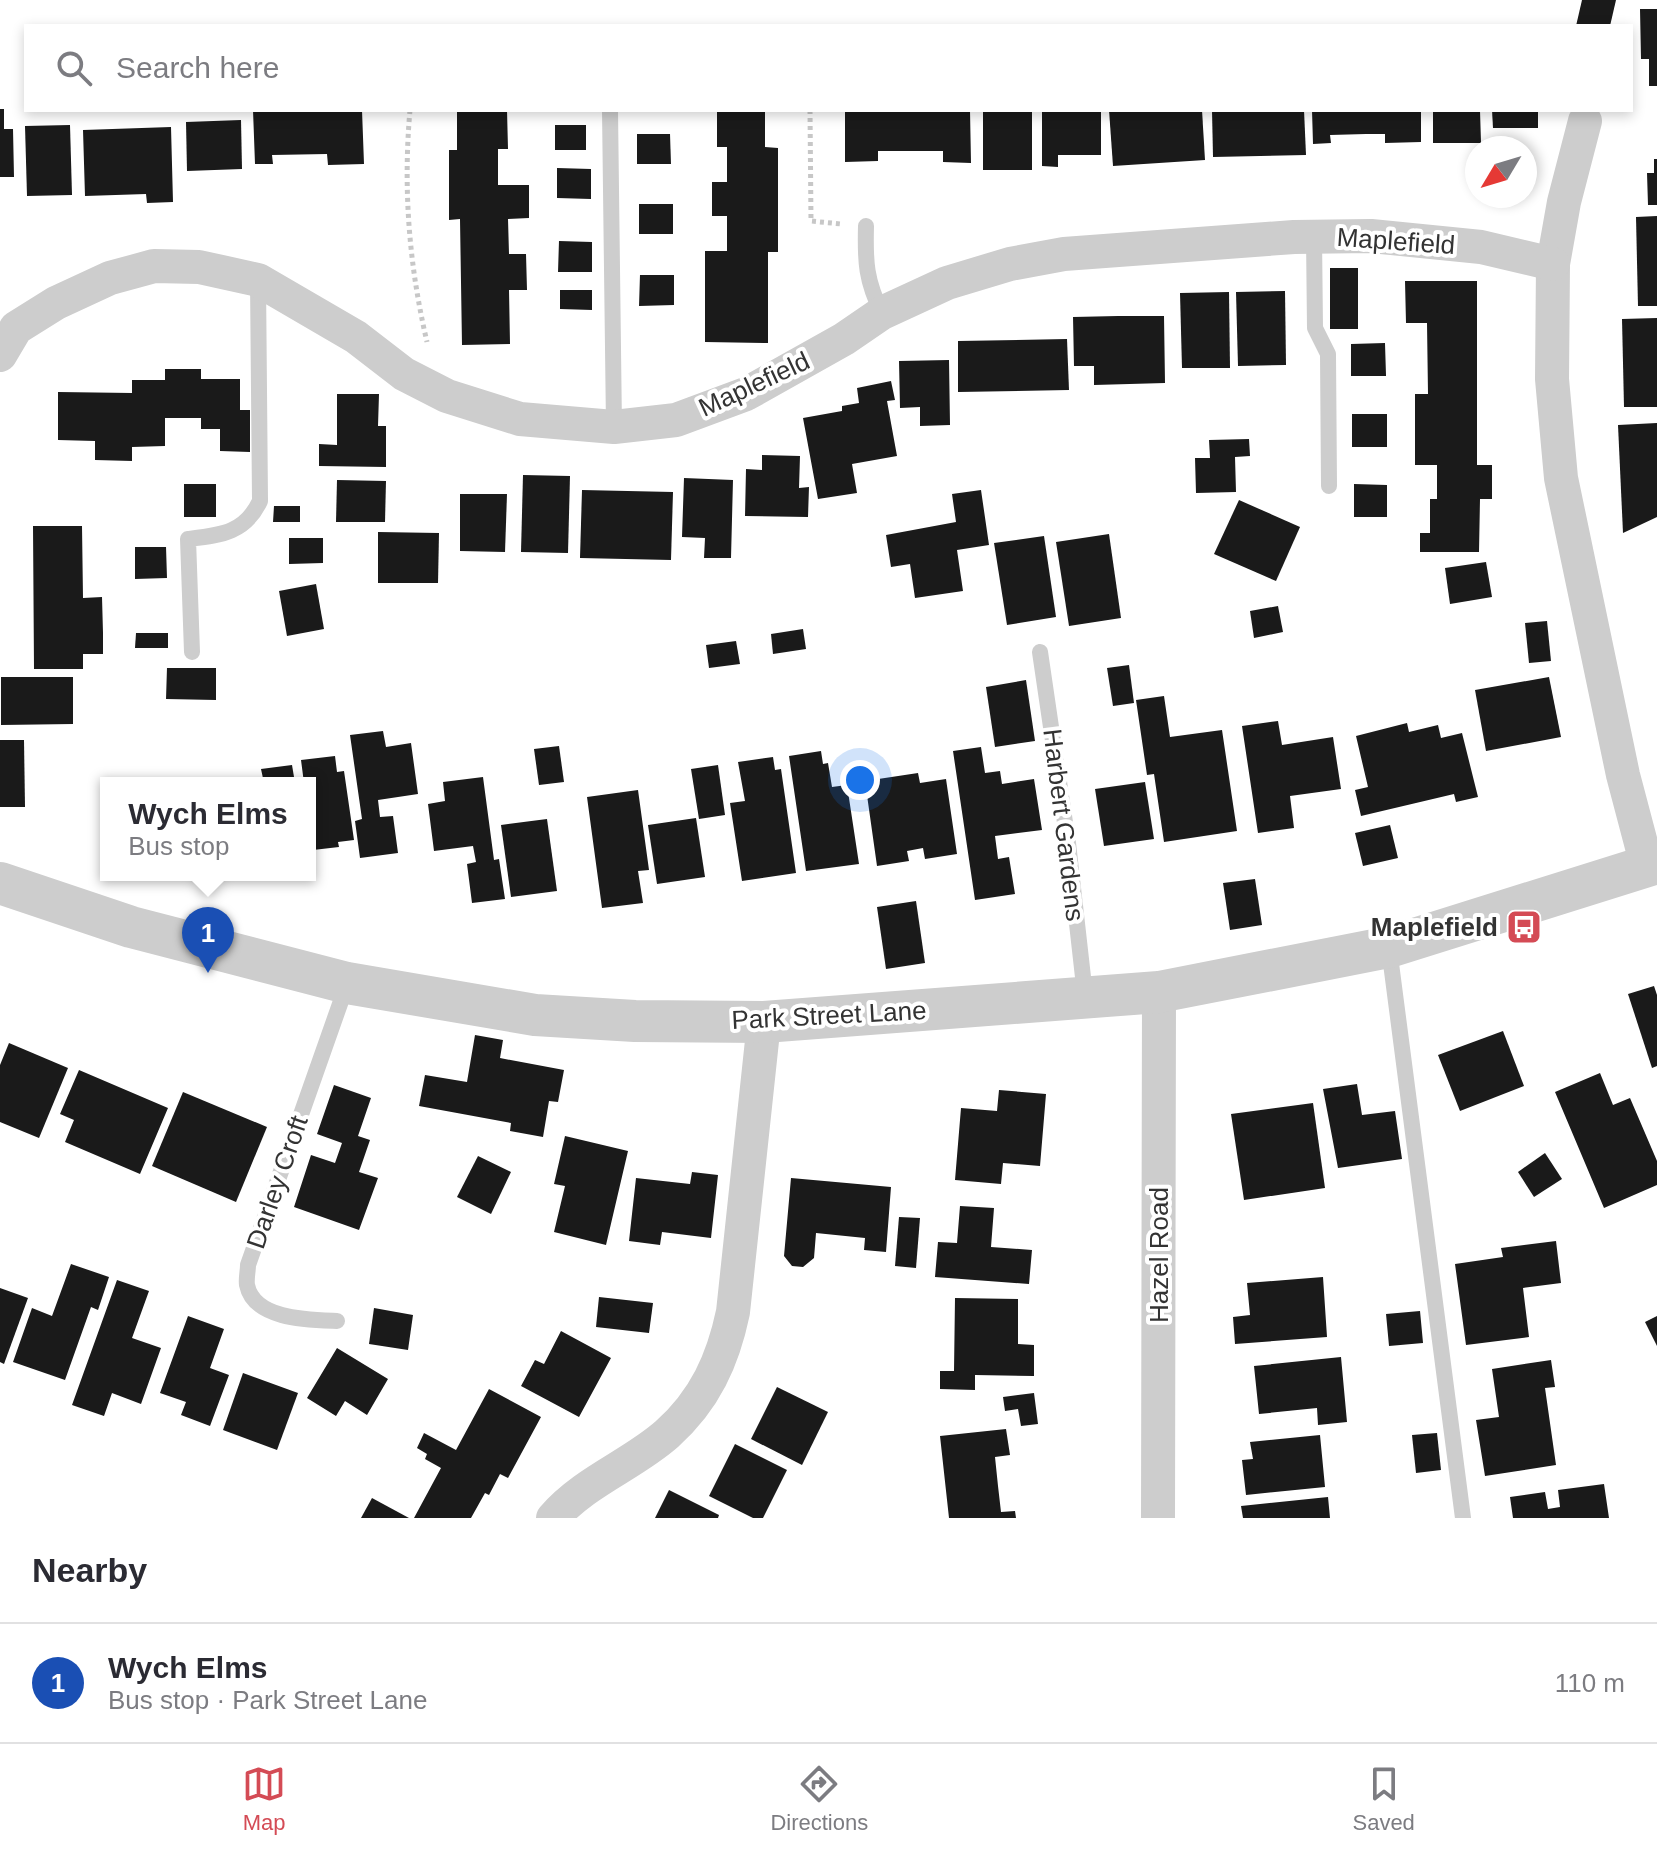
<!DOCTYPE html>
<meta charset="utf-8">
<style>
:root{--surface:#fff;--page:#f7f7f7;--text:#2b2b33;--muted:#7c7c81;--line:#e1e1e2;--accent:#d44b55}
body{margin:0;font-family:Helvetica,sans-serif;background:var(--page);color:var(--text)}
.compass{position:absolute;left:1465px;top:136px;width:72px;height:72px;border-radius:50%;background:var(--surface);box-shadow:0 4px 12px #0003;rotate:232deg}
.you{position:absolute;left:860px;top:780px;width:28px;height:28px;margin:-20px;border:6px solid #fff;border-radius:50%;background:#1a73e8;box-shadow:0 0 0 12px #1a73e833}
.badge{display:grid;place-items:center;width:52px;height:52px;border-radius:50%;background:var(--accent);color:#fff;font-size:26px;font-weight:700}
.pin{position:absolute;translate:-50% -66px;filter:drop-shadow(0 2px 4px #0008)}
.pin::after{content:'';position:absolute;top:42px;width:28px;height:24px;background:inherit;clip-path:polygon(0 0,100% 0,50% 100%)}
.popup{position:absolute;left:100px;top:777px;width:216px;height:104px;box-sizing:border-box;display:grid;place-content:center;border-radius:0px;background:var(--surface);filter:drop-shadow(0 2px 6px #0005);font-size:26px;white-space:nowrap;color:var(--muted)}
.popup b{font-size:30px;color:var(--text)}
.popup::after{content:'';position:absolute;left:50%;top:100%;margin-left:-16px;border:16px solid transparent;border-top-color:var(--surface)}
.list{margin:0;padding:0;list-style:none}
h2{display:flex;justify-content:space-between;align-items:center;height:104px;margin:0;padding:0 32px;font-size:34px}
h2 small{font-size:26px;font-weight:400;color:var(--muted)}
.list li{display:grid;grid-template-columns:52px 1fr auto;gap:24px;align-items:center;box-sizing:border-box;height:120px;padding:0 32px;border-top:2px solid var(--line)}
.list b{display:block;font-size:30px;white-space:nowrap}
.list p{margin:0;font-size:26px;white-space:nowrap;color:var(--muted)}
.list em{font-size:26px;font-style:normal;color:var(--muted)}
.icon{flex:none;width:44px;height:44px;fill:none;stroke:currentColor;stroke-width:2;stroke-linecap:round;stroke-linejoin:round}
.map{position:relative;flex:none;width:1657px;height:1518px;overflow:hidden}
.search{position:absolute;background:var(--surface);box-shadow:0 4px 12px #0003;left:24px;right:24px;top:24px;height:88px;display:flex;align-items:center;gap:20px;box-sizing:border-box;padding:0 28px;border-radius:0px;color:var(--muted);font-size:30px}
.sheet{height:224px;background:var(--surface)}
nav{display:flex;justify-content:space-around;align-items:center;box-sizing:border-box;height:112px;border-top:2px solid var(--line);background:var(--surface);font-size:22px;color:var(--muted)}
nav a{display:grid;justify-items:center;gap:4px}
nav .on{color:var(--accent)}
.map>svg:first-child{display:block}
</style>
<div class="map">
<svg width="1657" height="1518" viewBox="0 0 1657 1518">
<rect width="100%" height="100%" fill="#fff"/>
<g fill="#1a1a1a">
<polygon points="1582,0 1616,0 1610,26 1576,26"/>
<polygon points="1640,9 1657,9 1657,86 1649,86 1649,59 1641,59"/>
<polygon points="0,109 4,109 4,129 13,129 14,177 0,177"/>
<polygon points="253,110 362,110 364,164 328,165 327,154 272,155 273,164 255,164"/>
<polygon points="457,110 507,110 508,149 498,149 498,185 529,185 529,218 508,219 509,254 526,254 527,290 509,290 510,344 462,345 460,219 449,220 449,150 457,150"/>
<polygon points="717,110 765,110 765,147 778,148 778,252 768,252 768,343 705,342 705,251 727,251 727,216 712,216 712,182 727,182 727,147 717,147"/>
<polygon points="845,110 970,110 971,163 943,162 943,151 878,151 878,161 845,162"/>
<rect x="983" y="110" width="49" height="60"/>
<polygon points="1042,110 1101,110 1101,155 1058,155 1058,167 1042,166"/>
<polygon points="1109,110 1202,110 1205,160 1113,166"/>
<polygon points="1212,110 1304,110 1306,155 1213,157"/>
<polygon points="1312,110 1421,110 1421,142 1385,143 1385,134 1366,134 1330,135 1331,143 1313,144"/>
<polygon points="1433,110 1480,110 1481,143 1433,143"/>
<polygon points="1492,110 1538,110 1538,128 1493,128"/>
<polygon points="241,120 242,169 187,171 186,122"/>
<polygon points="70,125 72,195 27,196 25,126"/>
<rect x="555" y="125" width="31" height="25"/>
<polygon points="171,127 173,202 147,203 146,194 85,196 83,130"/>
<polygon points="637,134 670,134 671,164 637,164"/>
<polygon points="1654,159 1657,159 1657,205 1648,205 1647,173 1654,173"/>
<polygon points="557,168 591,169 591,199 557,198"/>
<rect x="639" y="204" width="34" height="30"/>
<polygon points="1657,216 1657,306 1638,306 1636,217"/>
<polygon points="559,241 592,242 592,272 558,272"/>
<rect x="1330" y="268" width="28" height="61"/>
<polygon points="640,275 674,275 674,305 639,306"/>
<polygon points="1405,281 1477,281 1477,465 1492,465 1492,499 1480,499 1479,552 1420,552 1420,533 1430,533 1430,499 1437,499 1437,465 1415,465 1415,394 1428,394 1427,323 1406,323"/>
<polygon points="560,290 592,290 592,310 560,309"/>
<polygon points="1285,291 1286,365 1238,366 1236,292"/>
<polygon points="1229,292 1230,368 1182,368 1180,293"/>
<polygon points="1118,316 1164,316 1165,383 1094,385 1094,366 1074,366 1073,317"/>
<polygon points="1657,318 1657,407 1624,407 1622,319"/>
<polygon points="1067,339 1069,390 958,392 958,341"/>
<polygon points="1385,343 1386,376 1351,376 1351,344"/>
<polygon points="949,360 950,425 920,426 920,407 900,408 899,361"/>
<polygon points="165,369 201,369 201,379 240,379 240,410 250,410 250,452 220,451 220,429 201,429 201,418 165,418 165,446 132,447 132,461 95,460 95,441 58,440 58,392 132,393 132,380 165,380"/>
<polygon points="891,381 895,400 887,401 897,456 852,464 857,493 818,499 803,418 842,411 842,406 859,403 857,388"/>
<polygon points="337,394 379,394 378,426 386,426 386,467 319,466 319,444 337,445"/>
<rect x="1352" y="414" width="35" height="33"/>
<polygon points="1657,423 1657,517 1623,533 1618,425"/>
<polygon points="1249,439 1250,456 1235,457 1236,492 1196,493 1195,458 1210,458 1209,440"/>
<polygon points="762,455 800,456 799,488 809,487 808,517 745,516 746,469 762,470"/>
<polygon points="523,475 570,476 568,553 521,552"/>
<polygon points="684,478 733,480 731,558 704,558 705,538 682,537"/>
<polygon points="337,480 386,481 385,522 336,522"/>
<rect x="184" y="484" width="32" height="33"/>
<polygon points="1354,484 1387,485 1387,517 1354,517"/>
<polygon points="582,490 673,492 671,560 580,558"/>
<polygon points="981,490 989,545 957,550 963,591 915,598 910,564 891,567 886,535 956,522 952,494"/>
<polygon points="460,494 507,494 505,552 460,551"/>
<polygon points="1239,500 1300,527 1276,581 1214,554"/>
<polygon points="274,506 300,506 300,522 273,522"/>
<polygon points="33,526 82,526 83,598 102,597 103,633 103,654 83,654 83,669 34,669"/>
<polygon points="378,532 439,533 438,583 378,583"/>
<polygon points="1109,534 1121,618 1069,626 1056,542"/>
<polygon points="1044,536 1056,617 1007,625 994,543"/>
<polygon points="289,538 323,538 323,563 289,564"/>
<polygon points="135,547 166,547 167,578 135,579"/>
<polygon points="1486,562 1492,597 1450,604 1445,568"/>
<polygon points="316,584 324,629 287,636 279,591"/>
<polygon points="1278,606 1283,632 1254,638 1250,611"/>
<polygon points="1547,621 1551,661 1529,663 1525,623"/>
<polygon points="803,629 806,649 773,654 771,634"/>
<polygon points="136,633 168,633 168,648 135,648"/>
<polygon points="736,641 740,664 709,668 706,645"/>
<polygon points="1129,665 1134,703 1113,706 1107,668"/>
<polygon points="167,668 216,668 216,700 166,699"/>
<polygon points="1,677 73,677 73,724 1,725"/>
<polygon points="1549,677 1561,737 1486,751 1475,690"/>
<polygon points="1026,680 1035,741 995,747 986,687"/>
<polygon points="1164,696 1170,737 1222,730 1237,831 1164,842 1154,774 1147,775 1136,700"/>
<polygon points="1278,721 1282,745 1333,737 1341,789 1290,796 1294,828 1258,833 1242,726"/>
<polygon points="1407,723 1409,732 1438,725 1441,738 1462,733 1478,797 1456,802 1454,794 1361,816 1355,790 1368,787 1356,736"/>
<polygon points="383,731 386,747 411,743 418,794 378,800 380,817 393,816 398,853 360,858 355,821 362,819 350,735"/>
<polygon points="0,740 24,740 25,807 0,807"/>
<polygon points="559,746 564,782 539,785 534,749"/>
<polygon points="981,747 985,773 1000,771 1002,784 1034,779 1042,830 995,836 998,859 1009,857 1015,894 975,900 953,751"/>
<polygon points="821,751 823,764 828,763 832,787 847,785 859,864 806,871 789,756"/>
<polygon points="335,756 337,772 344,771 354,840 338,842 339,847 313,850 310,783 304,783 301,760"/>
<polygon points="773,757 775,770 781,769 796,873 742,881 730,803 745,801 738,762"/>
<polygon points="292,765 295,783 264,783 261,769"/>
<polygon points="718,765 725,815 699,819 691,769"/>
<polygon points="918,773 920,783 946,779 957,854 925,859 923,848 907,851 909,861 877,866 865,781"/>
<polygon points="483,777 494,860 499,859 505,899 472,903 467,864 476,862 473,846 434,851 428,804 445,801 443,782"/>
<polygon points="1145,782 1154,839 1104,846 1095,789"/>
<polygon points="638,790 649,870 638,871 643,903 602,908 587,797"/>
<polygon points="696,818 705,877 657,884 648,825"/>
<polygon points="547,819 557,891 511,897 501,825"/>
<polygon points="1390,825 1398,858 1363,866 1355,833"/>
<polygon points="1255,879 1262,925 1230,930 1223,883"/>
<polygon points="916,901 925,963 886,969 877,907"/>
<polygon points="1654,986 1657,995 1657,1066 1652,1068 1628,994"/>
<polygon points="1503,1031 1524,1086 1460,1111 1438,1055"/>
<polygon points="475,1035 503,1040 500,1058 564,1070 558,1102 549,1101 543,1137 510,1131 511,1123 419,1106 425,1075 467,1082"/>
<polygon points="9,1043 68,1068 39,1138 0,1122 0,1065"/>
<polygon points="79,1070 168,1108 140,1174 65,1142 74,1120 60,1114"/>
<polygon points="1600,1073 1613,1105 1630,1098 1657,1161 1657,1185 1604,1208 1555,1092"/>
<polygon points="1357,1084 1362,1115 1395,1111 1402,1159 1338,1168 1323,1089"/>
<polygon points="334,1085 371,1098 358,1136 370,1140 359,1172 378,1178 359,1230 294,1207 311,1155 335,1163 342,1143 317,1134"/>
<polygon points="999,1090 1046,1094 1040,1166 1003,1163 1001,1184 955,1180 961,1108 997,1111"/>
<polygon points="183,1092 267,1127 236,1202 152,1166"/>
<polygon points="1313,1103 1325,1188 1244,1200 1231,1114"/>
<polygon points="565,1136 628,1151 606,1245 554,1232 565,1186 554,1184"/>
<polygon points="1545,1153 1562,1179 1534,1197 1518,1172"/>
<polygon points="478,1156 511,1172 491,1214 457,1197"/>
<polygon points="692,1172 718,1175 711,1238 662,1232 660,1245 629,1241 636,1178 690,1184"/>
<polygon points="791,1178 891,1187 886,1252 864,1250 865,1238 816,1233 814,1258 803,1267 792,1266 784,1256"/>
<polygon points="960,1206 994,1208 991,1247 1032,1250 1029,1284 935,1277 938,1242 957,1243"/>
<polygon points="899,1217 920,1218 916,1268 895,1266"/>
<polygon points="1556,1241 1561,1283 1523,1288 1529,1337 1466,1345 1455,1264 1503,1257 1501,1248"/>
<polygon points="71,1264 109,1277 98,1310 91,1307 65,1380 13,1362 32,1308 52,1316"/>
<polygon points="1323,1277 1327,1337 1235,1344 1233,1317 1250,1315 1247,1283"/>
<polygon points="117,1280 149,1291 132,1338 161,1348 141,1404 112,1393 104,1416 72,1405"/>
<polygon points="0,1288 28,1298 4,1364 0,1362"/>
<polygon points="599,1297 653,1303 649,1333 596,1327"/>
<polygon points="955,1298 1018,1299 1018,1344 1034,1345 1034,1376 975,1375 975,1390 940,1389 940,1371 954,1371"/>
<polygon points="374,1308 413,1315 408,1350 369,1344"/>
<polygon points="1420,1311 1423,1343 1389,1346 1386,1314"/>
<polygon points="188,1316 224,1329 210,1368 229,1375 210,1426 181,1415 186,1402 160,1393"/>
<polygon points="1657,1316 1657,1346 1645,1322"/>
<polygon points="561,1331 611,1358 579,1417 521,1386 535,1360 544,1364"/>
<polygon points="337,1348 388,1379 367,1415 345,1401 336,1416 307,1398"/>
<polygon points="1341,1357 1347,1422 1318,1425 1317,1408 1259,1414 1254,1366"/>
<polygon points="1551,1360 1555,1387 1545,1388 1556,1465 1485,1476 1476,1420 1499,1417 1492,1369"/>
<polygon points="243,1373 298,1393 277,1450 223,1430"/>
<polygon points="777,1387 828,1412 802,1465 751,1439"/>
<polygon points="489,1389 541,1417 508,1478 500,1474 489,1495 485,1493 471,1518 414,1518 441,1468 425,1459 427,1454 417,1448 424,1433 456,1450"/>
<polygon points="1034,1393 1038,1424 1021,1426 1018,1409 1005,1411 1003,1397"/>
<polygon points="1006,1429 1010,1455 995,1457 998,1486 1001,1512 1015,1511 1016,1518 949,1518 940,1436"/>
<polygon points="1437,1433 1441,1470 1416,1473 1412,1435"/>
<polygon points="1320,1435 1325,1487 1246,1495 1242,1460 1253,1459 1250,1442"/>
<polygon points="735,1444 787,1470 763,1518 753,1518 709,1496"/>
<polygon points="1604,1484 1609,1518 1513,1518 1510,1497 1545,1492 1548,1509 1560,1507 1558,1490"/>
<polygon points="669,1490 719,1515 718,1518 655,1518"/>
<polygon points="1328,1497 1330,1518 1243,1518 1241,1506"/>
<polygon points="372,1498 409,1518 361,1518"/>
</g>
<g fill="none" stroke-linecap="round" stroke-linejoin="round">
<g stroke="#c7c7c7" stroke-width="5" stroke-dasharray="4 4" stroke-linecap="butt">
<path d="M410 110C403 189 409 265 427 342"/>
<polyline points="810,110 811,221 841,224"/>
</g>
<g stroke="#cdcdcd" stroke-width="16">
<polyline points="610,110 614,427"/>
<path d="M866 226C865 262 866 281 882 313"/>
<polyline points="1314,236 1315,328 1328,354 1329,486"/>
<path d="M192 652 188 539C221 535 245 533 260 501L258 280"/>
<polyline points="1040,652 1068,843 1085,995"/>
<polyline points="1389,948 1463,1518"/>
<path d="M337 1321C310 1320 254 1320 247 1285 246 1279 248 1271 248 1265L347 984"/>
</g>
<g stroke="#cdcdcd" stroke-width="34">
<polyline points="1585,121 1564,202 1553,264 1552,379 1561,478 1623,775 1647,866"/>
<polyline points="0,355 16,328 56,303 110,278 154,266 199,267 258,280 356,337 404,374 447,396 520,419 614,427 676,420 746,394 844,339 882,313 947,283 1010,264 1064,254 1294,237 1371,236 1481,247 1553,264"/>
<path d="M553 1518C585 1481 632 1465 667 1434 705 1400 723 1360 733 1312L764 1022"/>
<polyline points="1158,1518 1159,992"/>
</g>
<polyline stroke="#cdcdcd" stroke-width="42" points="0,883 131,927 347,983 535,1015 635,1021 764,1022 1159,992 1389,947 1657,863"/>
</g>
<defs>
<symbol id="bus-square" viewBox="-11 -11 22 22"><rect x="-9" y="-9" width="18" height="18" rx="4" fill="#d44b55" stroke="#fff"/><path d="M-5-6H5V4H4V6H2V4H-2V6H-4V4H-5ZM-3.5-4V0h7V-4ZM-3.5 1.2v1.5H-2V1.2ZM2 1.2v1.5H3.5V1.2Z" fill="#fff"/></symbol>
</defs>
<g fill-rule="evenodd">
<use href="#bus-square" x="1504" y="907" width="40" height="40"/>
</g>
<g text-anchor="middle" stroke-width="8" stroke-linejoin="round" paint-order="stroke">
<g font-size="26" fill="#333" stroke="#fff">
<text transform="translate(1396 241) rotate(4)" y="9">Maplefield</text>
<text transform="translate(754 384) rotate(-25)" y="9">Maplefield</text>
<text transform="translate(1064 825) rotate(83)" y="9">Harbert Gardens</text>
<text transform="translate(829 1015) rotate(-3)" y="9">Park Street Lane</text>
<text transform="translate(277 1182) rotate(-71)" y="9">Darley Croft</text>
<text transform="translate(1159 1255) rotate(-90)" y="9">Hazel Road</text>
</g>
<g font-size="26" font-weight="bold" fill="#333" stroke="#fff" text-anchor="end">
<text x="1498" y="936">Maplefield</text>
</g>
</g>
</svg>
<svg class="compass" viewBox="-18 -18 36 36"><path d="M0-13l5 13h-10z" fill="#e53935"/><path d="M0 13l5-13h-10z" fill="#7c7c81"/></svg>
<div class="you"></div>
<div class="pin badge" style="left:208px;top:973px;background:#1a4fb4">1</div>
<div class="popup"><b>Wych Elms</b>Bus stop</div>
<div class="search"><svg class="icon" aria-label="search" viewBox="0 0 24 24"><circle cx="10" cy="10" r="6"/><path d="M15 15l6 6"/></svg>Search here</div>
</div>
<section class="sheet">
<h2>Nearby<small></small></h2>
<ul class="list">
<li><span class="badge" style="background:#1a4fb4">1</span><div><b>Wych Elms</b><p>Bus stop · Park Street Lane</p></div><em>110 m</em></li>
</ul>
</section>
<nav>
<a class="on"><svg class="icon" aria-label="map" viewBox="0 0 24 24"><path d="M3 6l6-2 6 2 6-2v14l-6 2-6-2-6 2zM9 4v14M15 6v14"/></svg>Map</a>
<a><svg class="icon" aria-label="directions" viewBox="0 0 24 24"><path d="M12 3l9 9-9 9-9-9zM9 14v-3h6M13 9l2 2-2 2"/></svg>Directions</a>
<a><svg class="icon" aria-label="saved" viewBox="0 0 24 24"><path d="M7 4h10v16l-5-4-5 4z"/></svg>Saved</a>
</nav>
